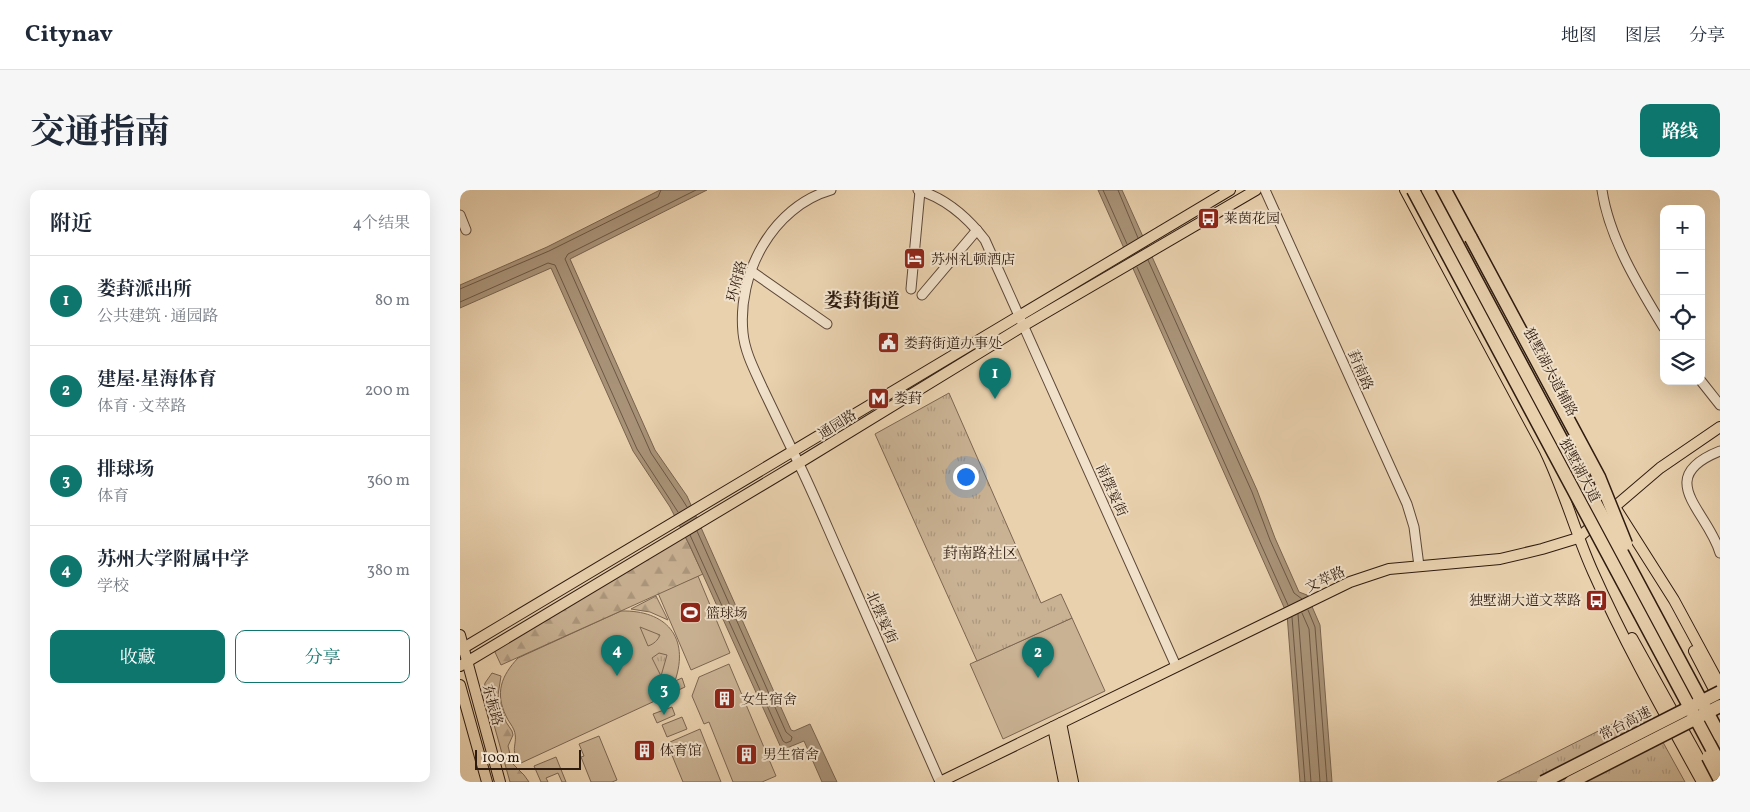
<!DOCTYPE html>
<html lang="zh">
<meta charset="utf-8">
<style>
:root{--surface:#fff;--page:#f6f6f7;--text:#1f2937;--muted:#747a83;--line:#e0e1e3;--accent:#0f766e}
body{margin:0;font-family:Vollkorn,"Noto Serif SC",serif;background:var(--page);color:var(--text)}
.controls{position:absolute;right:15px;top:15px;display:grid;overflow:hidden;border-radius:10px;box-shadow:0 5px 20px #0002}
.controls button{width:45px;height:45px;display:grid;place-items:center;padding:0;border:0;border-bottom:1px solid var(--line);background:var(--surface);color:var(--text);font:25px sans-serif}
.scale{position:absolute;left:15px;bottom:12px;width:106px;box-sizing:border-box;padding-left:5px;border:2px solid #2e1b10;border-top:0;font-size:14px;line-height:18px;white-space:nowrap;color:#2e1b10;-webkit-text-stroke:4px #f1e1ca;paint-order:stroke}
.you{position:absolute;left:505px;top:286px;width:18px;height:18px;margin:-12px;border:4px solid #fff;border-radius:50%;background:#1a73e8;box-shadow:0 0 0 8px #1a73e833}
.badge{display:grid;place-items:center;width:32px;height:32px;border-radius:50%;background:var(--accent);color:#fff;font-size:16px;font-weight:700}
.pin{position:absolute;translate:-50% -41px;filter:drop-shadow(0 1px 2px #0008)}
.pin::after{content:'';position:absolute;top:26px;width:18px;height:15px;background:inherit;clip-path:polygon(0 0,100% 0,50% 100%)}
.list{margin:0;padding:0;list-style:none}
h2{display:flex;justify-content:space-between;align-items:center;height:65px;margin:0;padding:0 20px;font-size:21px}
h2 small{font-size:16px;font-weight:400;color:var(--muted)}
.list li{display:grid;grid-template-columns:32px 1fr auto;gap:15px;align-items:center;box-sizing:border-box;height:90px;padding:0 20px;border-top:1px solid var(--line)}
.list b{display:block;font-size:19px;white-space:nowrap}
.list p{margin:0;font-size:16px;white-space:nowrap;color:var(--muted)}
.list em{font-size:16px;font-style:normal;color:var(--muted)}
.actions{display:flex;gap:10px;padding:15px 20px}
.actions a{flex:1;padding:11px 0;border:1px solid var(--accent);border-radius:10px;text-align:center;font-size:18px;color:var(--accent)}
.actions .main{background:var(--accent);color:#fff}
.icon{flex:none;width:28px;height:28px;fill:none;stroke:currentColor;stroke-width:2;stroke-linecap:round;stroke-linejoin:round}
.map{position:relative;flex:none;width:1260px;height:592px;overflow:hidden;border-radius:10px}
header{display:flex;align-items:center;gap:30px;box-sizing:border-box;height:70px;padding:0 25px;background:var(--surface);border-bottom:1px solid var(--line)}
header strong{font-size:24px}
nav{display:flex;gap:28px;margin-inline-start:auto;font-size:18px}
.intro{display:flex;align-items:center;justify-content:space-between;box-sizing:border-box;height:120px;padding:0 30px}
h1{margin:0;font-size:35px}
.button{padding:12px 22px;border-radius:10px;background:var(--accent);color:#fff;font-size:18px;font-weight:700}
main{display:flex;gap:30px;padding:0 30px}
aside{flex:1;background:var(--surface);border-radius:10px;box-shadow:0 5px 20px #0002}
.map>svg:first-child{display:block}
</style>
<header>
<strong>Citynav</strong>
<nav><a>地图</a><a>图层</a><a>分享</a></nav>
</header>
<div class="intro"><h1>交通指南</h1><a class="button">路线</a></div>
<main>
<aside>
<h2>附近<small>4个结果</small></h2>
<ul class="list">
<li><span class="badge">1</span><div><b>娄葑派出所</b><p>公共建筑 · 通园路</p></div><em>80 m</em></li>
<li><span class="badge">2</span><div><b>建屋·星海体育</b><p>体育 · 文萃路</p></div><em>200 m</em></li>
<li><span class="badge">3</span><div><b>排球场</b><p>体育</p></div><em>360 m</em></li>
<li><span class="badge">4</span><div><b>苏州大学附属中学</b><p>学校</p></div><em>380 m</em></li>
</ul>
<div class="actions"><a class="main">收藏</a><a>分享</a></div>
</aside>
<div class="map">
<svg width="1260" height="592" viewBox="0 0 1260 592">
<defs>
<pattern id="forest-firs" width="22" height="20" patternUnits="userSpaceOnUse" patternTransform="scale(1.25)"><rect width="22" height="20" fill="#c9b293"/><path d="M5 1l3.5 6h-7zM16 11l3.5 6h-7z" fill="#ad987e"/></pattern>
<pattern id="park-tufts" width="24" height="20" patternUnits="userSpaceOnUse" patternTransform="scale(1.25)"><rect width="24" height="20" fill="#c9b293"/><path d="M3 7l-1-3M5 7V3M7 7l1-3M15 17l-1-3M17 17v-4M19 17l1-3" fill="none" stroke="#ad987e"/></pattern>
</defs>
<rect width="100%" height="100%" fill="#e9d1ae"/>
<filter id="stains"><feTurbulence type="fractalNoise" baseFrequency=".004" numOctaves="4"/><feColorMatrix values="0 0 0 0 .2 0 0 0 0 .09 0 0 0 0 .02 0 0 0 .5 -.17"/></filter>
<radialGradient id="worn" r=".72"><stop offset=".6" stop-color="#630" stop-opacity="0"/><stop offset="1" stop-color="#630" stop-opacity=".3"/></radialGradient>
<g fill="#c9b293" stroke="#7c6652">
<polygon points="238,386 270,463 231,480 198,403"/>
<path d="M161 421C206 420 230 447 215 491L222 488 225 497 61 573C48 560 59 554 54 540 52 535 48 531 46 526 35 503 41 486 58 468Z"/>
<polygon points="612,428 645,501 543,549 510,474"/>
<polygon points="269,474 316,586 302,592 273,592 249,532 244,534 232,506 239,487"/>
<polygon points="212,517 215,525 197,533 193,524"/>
<polygon points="222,527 227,539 207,547 202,535"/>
<polygon points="240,539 261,592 223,592 209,558 210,552"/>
<polygon points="139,546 157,590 152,592 131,592 121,567 124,566 119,554"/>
<polygon points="96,567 106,592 102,592 98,583 86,588 88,592 81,592 74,576"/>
</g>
<g fill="url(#forest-firs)" stroke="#7c6652">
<polygon points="225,346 243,384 41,475 34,460"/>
<polygon points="196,406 208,430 190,422 171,419"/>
<polygon points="32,483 41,486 38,505 46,532 52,541 53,545 48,556 50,564 53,574 64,585 69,592 50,592 24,499 25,493"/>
</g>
<g fill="url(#park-tufts)" stroke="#7c6652">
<polygon points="489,203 581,413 601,404 612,428 517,471 415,244"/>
<path d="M180 437 200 445C198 450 194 454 188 456Z"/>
<polygon points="199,463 207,465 201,486 192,468"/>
<polygon points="1184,518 1225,592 1037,592"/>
</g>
<g fill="#a99378" stroke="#78634e">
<polygon points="200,0 247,0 110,69 195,260 227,306 331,540 334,541 350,534 377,592 362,592 344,551 322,560 230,356 210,317 173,261 91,78 0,118 0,95 87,57"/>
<polygon points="638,0 662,0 797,300 815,348 839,402 847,405 860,435 872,592 840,592 827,424"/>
</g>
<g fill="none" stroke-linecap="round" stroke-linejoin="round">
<g stroke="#6c5744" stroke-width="1">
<polyline points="643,0 667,54"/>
<polyline points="658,0 678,48"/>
<polyline points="688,70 792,302 810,350 834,403 842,409"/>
<polyline points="677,77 828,415"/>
<polyline points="0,99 89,61 198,7 201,0"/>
<polyline points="0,112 88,73 95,75 177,259 218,322"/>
<polyline points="227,317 222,309 191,263 105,69 108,64 236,0"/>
<polyline points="230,345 323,551 326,553 331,551 332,547 326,542 237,341"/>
<polyline points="848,420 855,437 867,592"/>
<polyline points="842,423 849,439 860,592"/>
<polyline points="838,424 851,592"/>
<polyline points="832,427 845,592"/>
</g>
<defs>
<g id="minor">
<path d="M371 0C312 17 277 84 283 143 285 163 295 181 303 199 315 224 327 249 339 274 356 309 371 346 387 381 418 451 449 522 480 592"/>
<path d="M458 0C485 8 508 28 525 50L716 476"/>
<polyline points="805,0 947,314 954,337 959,376"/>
<path d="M1142 0C1149 48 1179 97 1204 138"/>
<polyline points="0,25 6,40"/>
<polyline points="291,81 367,134"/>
<polyline points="451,99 460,1"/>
<polyline points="462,105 517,40"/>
<polyline points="1241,191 1260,215"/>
<path d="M1260 261C1192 288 1248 321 1260 363"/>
</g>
<g id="major">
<path d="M945 0 1085 261C1104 300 1115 342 1133 382 1165 454 1204 523 1242 592"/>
<polyline points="977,0 1124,269"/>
<polyline points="1155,317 1214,410 1260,495"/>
<polyline points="0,445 40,592"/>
<polyline points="1172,448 1252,592"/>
<polyline points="0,460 770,0"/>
<polyline points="1234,461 1260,511"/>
<polyline points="0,476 339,273 563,136 796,0"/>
<polyline points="0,495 27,592"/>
<polyline points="601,533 613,592"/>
<polyline points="593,537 604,592"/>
<polyline points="480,592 890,392 929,379 1040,369 1082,359 1118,348 1200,278 1260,237"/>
</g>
<polyline id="highway" points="985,0 1011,48"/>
</defs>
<use href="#minor" stroke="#5d4838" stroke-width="11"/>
<use href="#major" stroke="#2e1b10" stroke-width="12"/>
<use href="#highway" stroke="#2e1b10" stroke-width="15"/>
<use href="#minor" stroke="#f1e1ca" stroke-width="9"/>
<use href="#major" stroke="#e9d1ae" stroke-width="10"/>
<use href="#highway" stroke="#e9d1ae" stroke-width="12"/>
<defs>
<g id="highway-bridge">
<polyline points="953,0 1260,574"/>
<polyline points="968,0 1260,546"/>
<polyline points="1011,48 1139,287 1166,354"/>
<polyline points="1248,567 1260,590"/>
<polyline points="1083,592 1260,502"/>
<polyline points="1111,592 1260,516"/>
</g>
</defs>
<use href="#highway-bridge" stroke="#2e1b10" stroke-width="15" stroke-linecap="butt"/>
<use href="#highway-bridge" stroke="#e9d1ae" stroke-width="12"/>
</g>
<defs>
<symbol id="bus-square" viewBox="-11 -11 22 22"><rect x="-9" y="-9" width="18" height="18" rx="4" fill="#8f2418" stroke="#f1e1ca"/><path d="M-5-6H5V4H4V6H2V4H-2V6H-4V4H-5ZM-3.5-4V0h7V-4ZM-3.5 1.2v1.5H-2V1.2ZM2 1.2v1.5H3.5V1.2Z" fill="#fff"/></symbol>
<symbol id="hotel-square" viewBox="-11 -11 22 22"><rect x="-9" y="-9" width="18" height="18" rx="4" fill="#8f2418" stroke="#f1e1ca"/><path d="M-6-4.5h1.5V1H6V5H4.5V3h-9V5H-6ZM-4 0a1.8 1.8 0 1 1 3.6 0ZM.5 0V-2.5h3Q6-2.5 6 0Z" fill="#fff"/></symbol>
<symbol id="civic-square" viewBox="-11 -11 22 22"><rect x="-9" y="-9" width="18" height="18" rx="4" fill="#8f2418" stroke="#f1e1ca"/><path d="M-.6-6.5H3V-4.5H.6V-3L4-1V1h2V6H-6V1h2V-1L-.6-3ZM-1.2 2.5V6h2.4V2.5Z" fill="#fff"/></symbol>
<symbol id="metro-square" viewBox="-11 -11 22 22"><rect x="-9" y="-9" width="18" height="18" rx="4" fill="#8f2418" stroke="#f1e1ca"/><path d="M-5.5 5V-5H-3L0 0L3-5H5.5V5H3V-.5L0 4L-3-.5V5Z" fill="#fff"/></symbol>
<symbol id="stadium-square" viewBox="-11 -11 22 22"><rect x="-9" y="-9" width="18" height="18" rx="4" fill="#8f2418" stroke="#f1e1ca"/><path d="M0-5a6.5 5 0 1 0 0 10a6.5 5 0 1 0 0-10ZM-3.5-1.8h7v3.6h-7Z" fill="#fff"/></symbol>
<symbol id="building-square" viewBox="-11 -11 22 22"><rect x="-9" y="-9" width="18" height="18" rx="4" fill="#8f2418" stroke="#f1e1ca"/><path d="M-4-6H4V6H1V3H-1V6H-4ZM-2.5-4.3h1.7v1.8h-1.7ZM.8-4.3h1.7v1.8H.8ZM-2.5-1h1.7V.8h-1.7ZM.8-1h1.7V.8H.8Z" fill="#fff"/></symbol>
</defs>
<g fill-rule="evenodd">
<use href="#bus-square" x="736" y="16" width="25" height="25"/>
<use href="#hotel-square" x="442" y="56" width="25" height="25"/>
<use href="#civic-square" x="416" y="140" width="25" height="25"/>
<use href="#metro-square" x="406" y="196" width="25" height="25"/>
<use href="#bus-square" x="1124" y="398" width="25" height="25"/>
<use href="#stadium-square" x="218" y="410" width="25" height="25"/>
<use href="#building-square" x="252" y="496" width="25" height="25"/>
<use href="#building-square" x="172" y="548" width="25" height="25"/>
<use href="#building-square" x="274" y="552" width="25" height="25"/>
</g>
<g text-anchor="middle" stroke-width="4" stroke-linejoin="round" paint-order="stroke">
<g font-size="14" fill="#2e1b10" stroke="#f1e1ca" text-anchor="start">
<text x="764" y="33">莱茵花园</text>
<text x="471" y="74">苏州礼顿酒店</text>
<text x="444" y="158">娄葑街道办事处</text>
<text x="434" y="213">娄葑</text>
<text x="1121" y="415" text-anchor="end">独墅湖大道文萃路</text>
<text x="246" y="428">篮球场</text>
<text x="281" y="514">女生宿舍</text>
<text x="200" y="565">体育馆</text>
<text x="303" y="569">男生宿舍</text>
</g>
<g font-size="14" fill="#2e1b10" stroke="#f1e1ca">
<text transform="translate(276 91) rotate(-75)" y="5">环府路</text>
<text transform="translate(901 180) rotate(66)" y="5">葑南路</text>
<text transform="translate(1091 182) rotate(62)" y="5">独墅湖大道辅路</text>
<text transform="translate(377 234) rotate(-32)" y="5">通园路</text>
<text transform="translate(1120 280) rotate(62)" y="5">独墅湖大道</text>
<text transform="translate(652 300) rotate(66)" y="5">南摆宴街</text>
<text transform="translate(865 389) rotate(-25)" y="5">文萃路</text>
<text transform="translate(422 427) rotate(66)" y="5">北摆宴街</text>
<text transform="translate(33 515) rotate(75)" y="5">东振路</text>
<text transform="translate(1165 533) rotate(-27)" y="5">常台高速</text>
</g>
<g font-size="15" fill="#2e1b10" stroke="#f1e1ca">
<text x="520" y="368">葑南路社区</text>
</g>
<g font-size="19" font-weight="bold" fill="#2e1b10" stroke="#f1e1ca">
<text x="402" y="117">娄葑街道</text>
</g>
</g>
<rect width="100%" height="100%" filter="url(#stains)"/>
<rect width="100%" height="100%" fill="url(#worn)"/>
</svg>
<div class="controls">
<button>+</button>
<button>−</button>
<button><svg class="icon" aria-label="locate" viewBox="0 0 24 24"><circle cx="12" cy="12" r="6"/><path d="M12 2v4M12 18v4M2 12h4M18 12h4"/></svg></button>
<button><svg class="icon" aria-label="layers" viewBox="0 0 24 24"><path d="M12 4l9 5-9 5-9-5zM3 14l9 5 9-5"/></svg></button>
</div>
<div class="scale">100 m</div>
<div class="you"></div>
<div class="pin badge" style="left:535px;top:209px">1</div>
<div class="pin badge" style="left:578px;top:488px">2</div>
<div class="pin badge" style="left:204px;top:525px">3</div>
<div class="pin badge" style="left:157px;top:486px">4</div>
</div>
</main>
